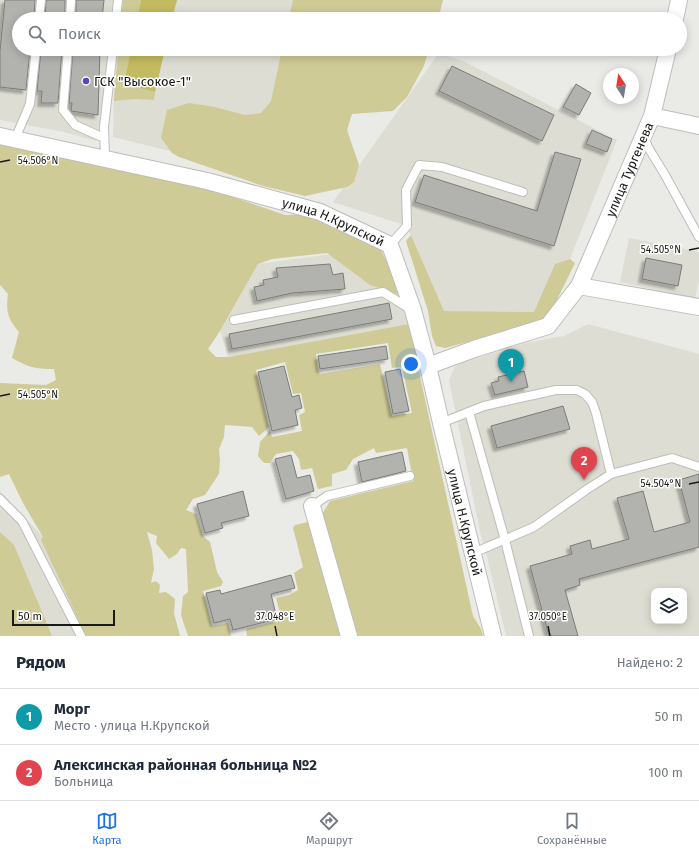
<!DOCTYPE html>
<html lang="ru">
<meta charset="utf-8">
<style>
:root{--surface:#fff;--page:#f2f2f3;--text:#1f2937;--muted:#747a83;--line:#e0e1e3;--accent:#1a73e8}
body{margin:0;font-family:"Fira Sans",sans-serif;background:var(--page);color:var(--text)}
.controls{position:absolute;right:12px;bottom:12px;display:grid;overflow:hidden;border-radius:8px;box-shadow:0 2px 10px #0003}
.controls button{width:36px;height:36px;display:grid;place-items:center;padding:0;border:0;border-bottom:1px solid var(--line);background:var(--surface);color:var(--text);font:20px sans-serif}
.compass{position:absolute;left:603px;top:68px;width:36px;height:36px;border-radius:50%;background:var(--surface);box-shadow:0 2px 10px #0003;rotate:348deg}
.scale{position:absolute;left:12px;bottom:10px;width:103px;box-sizing:border-box;padding-left:4px;border:2px solid #191918;border-top:0;font-size:11px;line-height:14px;white-space:nowrap;color:#191918;-webkit-text-stroke:3px #fffffe;paint-order:stroke}
.you{position:absolute;left:411px;top:364px;width:14px;height:14px;margin:-10px;border:3px solid #fff;border-radius:50%;background:#1a73e8;box-shadow:0 0 0 6px #1a73e833}
.badge{display:grid;place-items:center;width:26px;height:26px;border-radius:50%;background:var(--accent);color:#fff;font-size:13px;font-weight:700}
.pin{position:absolute;translate:-50% -33px;filter:drop-shadow(0 1px 2px #0008)}
.pin::after{content:'';position:absolute;top:21px;width:14px;height:12px;background:inherit;clip-path:polygon(0 0,100% 0,50% 100%)}
.list{margin:0;padding:0;list-style:none}
h2{display:flex;justify-content:space-between;align-items:center;height:52px;margin:0;padding:0 16px;font-size:17px}
h2 small{font-size:13px;font-weight:400;color:var(--muted)}
.list li{display:grid;grid-template-columns:26px 1fr auto;gap:12px;align-items:center;box-sizing:border-box;height:56px;padding:0 16px;border-top:1px solid var(--line)}
.list b{display:block;font-size:15px;white-space:nowrap}
.list p{margin:0;font-size:13px;white-space:nowrap;color:var(--muted)}
.list em{font-size:13px;font-style:normal;color:var(--muted)}
.icon{flex:none;width:22px;height:22px;fill:none;stroke:currentColor;stroke-width:2;stroke-linecap:round;stroke-linejoin:round}
.map{position:relative;flex:none;width:699px;height:636px;overflow:hidden}
.search{position:absolute;background:var(--surface);box-shadow:0 2px 10px #0003;left:12px;right:12px;top:12px;height:44px;display:flex;align-items:center;gap:10px;box-sizing:border-box;padding:0 14px;border-radius:22px;color:var(--muted);font-size:15px}
.sheet{height:164px;background:var(--surface)}
nav{display:flex;justify-content:space-around;align-items:center;box-sizing:border-box;height:56px;border-top:1px solid var(--line);background:var(--surface);font-size:11px;color:var(--muted)}
nav a{display:grid;justify-items:center;gap:2px}
nav .on{color:var(--accent)}
.map>svg:first-child{display:block}
</style>
<div class="map">
<svg width="699" height="636" viewBox="0 0 699 636">
<defs>
<filter id="shadow"><feDropShadow dx="-3.5" dy="3.5" stdDeviation="1" flood-color="#0004"/></filter>
</defs>
<rect width="100%" height="100%" fill="#eaeae6"/>
<g fill="#deddd3" fill-rule="evenodd">
<polygon points="0,0 113,0 111,19 19,19 19,49 108,49 102,110 96,141 64,132 0,120"/>
<polygon points="132,0 310,0 305,19 128,19"/>
<polygon points="122,49 297,49 264,174 113,137 114,85"/>
<polygon points="439,53 463,61 617,140 570,259 555,264 535,312 444,311 407,226 333,202"/>
<polygon points="629,238 699,252 699,280 695,299 620,282"/>
<polygon points="381,250 393,274 409,324 228,357 220,331 258,264 325,255"/>
<path d="M588 324 699 354V636H506L487 557 481 536 449 380 455 367 461 363 525 343 564 336ZM654 591H684V621H654Z"/>
<polygon points="0,491 43,537 90,636 0,636"/>
</g>
<g fill="#cfcb96" fill-rule="evenodd">
<polygon points="123,0 141,0 137,19 121,19"/>
<polygon points="293,0 443,0 438,19 289,19"/>
<polygon points="118,49 131,49 124,84 155,92 154,100 136,99 114,101"/>
<polygon points="282,49 429,49 424,66 407,97 393,111 352,114 347,130 359,165 354,182 347,187 305,196 263,186 179,157 172,153 161,138 167,110 189,103 215,107 245,115 261,113 271,101"/>
<path d="M0 142 221 193 285 215 308 214 369 242 381 250 393 274 400 295 370 285 327 253 272 259 258 264 220 331 208 349 216 357H228L409 324 414 340 421 381 473 616 481 629 483 636H354L321 516 330 501 413 481 407 448 376 453 374 448 353 459 346 470 332 474V486L318 489 312 468 301 470 299 459 293 451 276 454 270 463H264L258 456 260 442 270 431 272 437 302 431 299 415 305 412 301 393 293 394 285 362 256 370 269 427 259 436 252 427 225 425 224 437 219 449 220 460 219 474 205 495 193 499 186 510 196 514 203 536 210 542 217 572 223 582 221 586 203 591 212 626 228 623 231 636H188L181 615 183 596 188 592 186 549 181 548 177 554 169 559 156 543 157 536 147 532 152 550 154 569 151 583 156 581 160 585 159 593 166 592 175 599 174 613 180 636H86L41 540 43 537 23 503 9 474 0 477V383L46 385 56 380 54 369C35 369 28 367 12 358L19 332C7 318 6 311 8 294L0 285ZM388 343 392 368 402 367 412 413 392 416 380 364 320 374 318 370 316 354Z"/>
<polygon points="411,235 444,311 534,312 555,264 570,259 575,263 547,320 445,348 436,346 432,336 428,311 406,241"/>
<polygon points="312,521 344,636 247,636 246,629 282,620 276,598 289,595 298,590 294,573 303,567 293,528 295,525"/>
<polygon points="0,532 14,545 52,636 0,636"/>
</g>
<g fill="#c3bb5f">
<polygon points="141,0 177,0 172,19 137,19"/>
<polygon points="131,49 165,49 155,92 124,84"/>
</g>
<g fill="#b2b2af" stroke="#7c7c79" filter="url(#shadow)">
<polygon points="5,0 35,0 34,19 19,19 19,49 30,49 26,90 0,87 0,51"/>
<polygon points="46,0 65,0 65,19 45,19"/>
<polygon points="76,0 104,0 102,19 76,19"/>
<polygon points="41,49 62,49 58,103 41,103 42,91 37,91"/>
<polygon points="73,49 100,49 98,115 71,111 72,103 69,103"/>
<polygon points="452,66 554,115 542,141 439,91"/>
<polygon points="576,84 591,93 579,115 563,107"/>
<polygon points="592,130 612,139 607,152 586,144"/>
<polygon points="555,152 581,159 554,246 415,202 424,175 537,211"/>
<polygon points="646,258 682,265 678,286 642,279"/>
<polygon points="330,264 333,275 343,273 345,289 292,293 257,301 254,287 264,285 263,280 278,277 276,268"/>
<polygon points="389,303 392,319 232,349 229,334"/>
<polygon points="386,346 388,359 320,369 318,356"/>
<polygon points="284,366 292,397 299,395 302,408 295,410 298,425 272,431 258,372"/>
<polygon points="400,369 409,411 393,414 385,372"/>
<polygon points="524,371 528,387 495,395 491,383 499,381 498,377"/>
<polygon points="563,406 570,429 497,448 491,426"/>
<polygon points="402,452 406,471 362,482 358,462"/>
<polygon points="291,455 297,478 310,475 314,491 286,499 275,459"/>
<polygon points="699,474 699,547 579,579 580,585 565,590 578,636 549,636 530,566 572,554 570,546 590,540 592,549 629,539 617,498 643,491 654,532 690,522 679,480"/>
<polygon points="243,491 249,516 221,523 223,528 205,533 197,504"/>
<polygon points="291,575 295,588 271,594 277,619 233,630 230,619 214,623 206,593 220,590 221,594"/>
</g>
<g fill="none" stroke-linecap="round" stroke-linejoin="round">
<defs>
<g id="service">
<polyline points="39,19 41,0"/>
<polyline points="70,19 71,0"/>
<polyline points="116,19 118,0"/>
<polyline points="68,49 63,110 75,125 104,138"/>
<polyline points="644,137 648,147 665,175 699,237"/>
<polyline points="15,139 30,104 36,49"/>
<polyline points="105,158 104,127 113,49"/>
<polyline points="390,245 407,226 406,190 419,165 442,167 523,192"/>
<polyline points="234,320 383,292 410,309"/>
<polyline points="469,412 505,540 529,636"/>
<polyline points="441,423 484,406 556,390 577,390 585,394 592,402 596,413 611,474"/>
<polyline points="0,499 22,521 81,636"/>
<polyline points="312,506 327,496 410,476"/>
<polyline points="473,553 534,527 586,490 611,474 672,458 699,467"/>
</g>
<g id="minor">
<polyline points="675,19 679,0"/>
<polyline points="652,116 699,126"/>
<path id="s1" d="M0 136 207 181 320 212 390 245 413 310 428 366 441 423 493 636"/>
<path id="s2" d="M579 286 652 116 668 49"/>
<polyline points="428,366 474,349 548,326 579,286 699,307"/>
<polyline points="312,506 349,636"/>
</g>
</defs>
<use href="#service" stroke="#bdbdba" stroke-width="10"/>
<use href="#minor" stroke="#bdbdba" stroke-width="18"/>
<use href="#service" stroke="#fff" stroke-width="8"/>
<use href="#minor" stroke="#fff" stroke-width="16"/>
</g>
<path fill="none" stroke="#191918" stroke-width="1.5" d="M0 162 10 160M689 250 699 248M0 396 10 394M689 484 699 482M275 626 277 636M548 626 550 636"/>
<circle fill="#5947bf" stroke="#fffffe" stroke-width="1.5" cx="86" cy="81" r="4"/>
<g text-anchor="middle" stroke-width="3" stroke-linejoin="round" paint-order="stroke">
<g font-size="13" fill="#191918" stroke="#fffffe" text-anchor="start">
<text x="94" y="86">ГСК "Высокое-1"</text>
</g>
<g font-size="13" fill="#191918" stroke="#fffffe">
<text dy="5" stroke="none"><textPath href="#s2" startOffset="127">улица Тургенева</textPath></text>
<text dy="5" stroke="none"><textPath href="#s1" startOffset="345">улица Н.Крупской</textPath></text>
<text dy="5" stroke="none"><textPath href="#s1" startOffset="694">улица Н.Крупской</textPath></text>
</g>
</g>
<g font-size="10" text-anchor="middle" fill="#191918" stroke="#fffffe" stroke-width="3" stroke-linejoin="round" paint-order="stroke">
<text x="38" y="164">54.506°N</text>
<text x="661" y="253">54.505°N</text>
<text x="38" y="398">54.505°N</text>
<text x="661" y="487">54.504°N</text>
<text x="275" y="620">37.048°E</text>
<text x="548" y="620">37.050°E</text>
</g>
</svg>
<div class="controls">
<button><svg class="icon" aria-label="layers" viewBox="0 0 24 24"><path d="M12 4l9 5-9 5-9-5zM3 14l9 5 9-5"/></svg></button>
</div>
<svg class="compass" viewBox="-18 -18 36 36"><path d="M0-13l5 13h-10z" fill="#e53935"/><path d="M0 13l5-13h-10z" fill="#747a83"/></svg>
<div class="scale">50 m</div>
<div class="you"></div>
<div class="pin badge" style="left:511px;top:382px;background:#0f9aa8">1</div>
<div class="pin badge" style="left:584px;top:480px;background:#e0444e">2</div>
<div class="search"><svg class="icon" aria-label="search" viewBox="0 0 24 24"><circle cx="10" cy="10" r="6"/><path d="M15 15l6 6"/></svg>Поиск</div>
</div>
<section class="sheet">
<h2>Рядом<small>Найдено: 2</small></h2>
<ul class="list">
<li><span class="badge" style="background:#0f9aa8">1</span><div><b>Морг</b><p>Место · улица Н.Крупской</p></div><em>50 m</em></li>
<li><span class="badge" style="background:#e0444e">2</span><div><b>Алексинская районная больница №2</b><p>Больница</p></div><em>100 m</em></li>
</ul>
</section>
<nav>
<a class="on"><svg class="icon" aria-label="map" viewBox="0 0 24 24"><path d="M3 6l6-2 6 2 6-2v14l-6 2-6-2-6 2zM9 4v14M15 6v14"/></svg>Карта</a>
<a><svg class="icon" aria-label="directions" viewBox="0 0 24 24"><path d="M12 3l9 9-9 9-9-9zM9 14v-3h6M13 9l2 2-2 2"/></svg>Маршрут</a>
<a><svg class="icon" aria-label="saved" viewBox="0 0 24 24"><path d="M7 4h10v16l-5-4-5 4z"/></svg>Сохранённые</a>
</nav>
